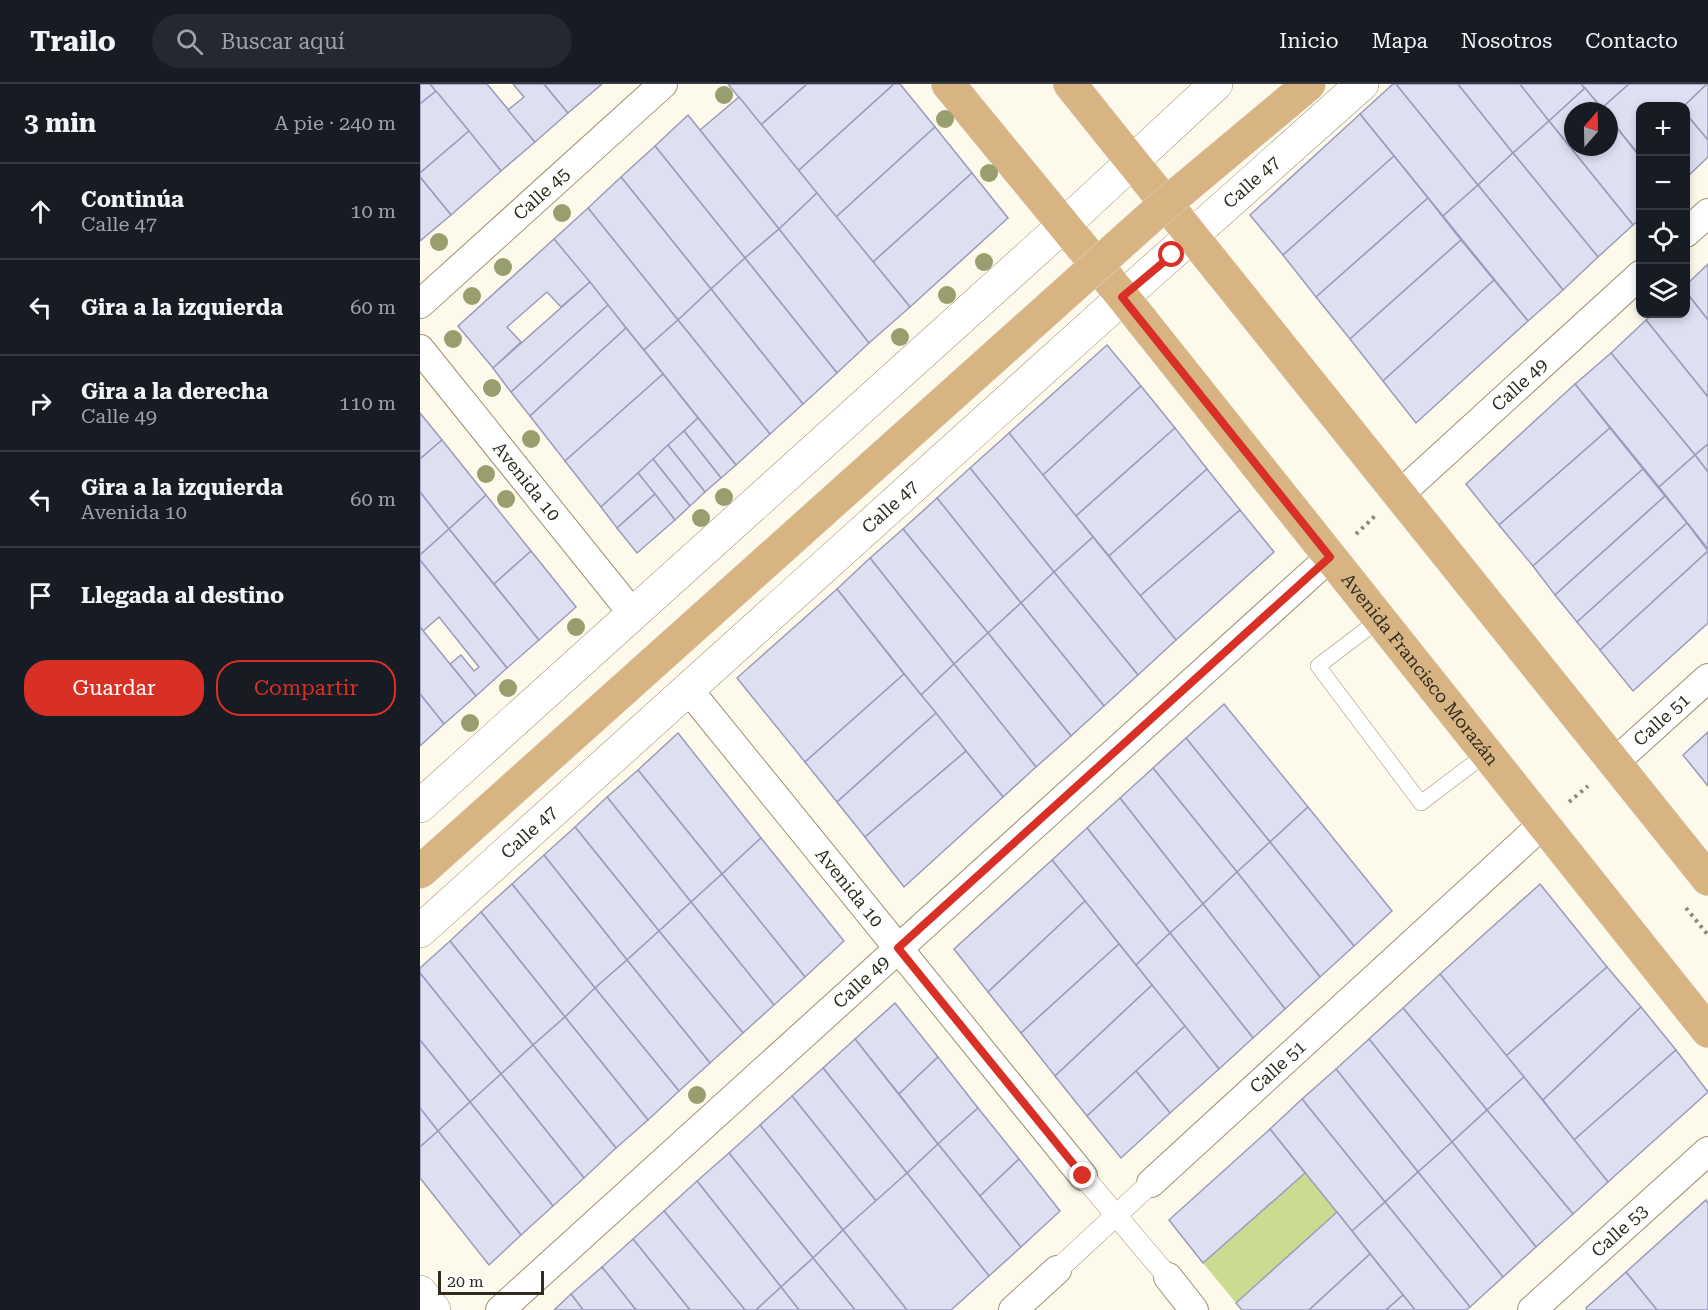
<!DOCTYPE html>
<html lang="es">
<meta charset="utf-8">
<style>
:root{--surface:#171b24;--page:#242831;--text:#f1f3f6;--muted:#9ea1a6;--line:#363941;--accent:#d93025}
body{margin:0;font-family:"Roboto Serif",serif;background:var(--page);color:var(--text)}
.controls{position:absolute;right:18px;top:18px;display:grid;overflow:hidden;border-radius:12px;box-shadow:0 3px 9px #0003}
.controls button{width:54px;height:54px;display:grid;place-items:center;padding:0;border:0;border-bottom:2px solid var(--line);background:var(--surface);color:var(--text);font:30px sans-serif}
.compass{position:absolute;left:1144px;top:18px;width:54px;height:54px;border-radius:50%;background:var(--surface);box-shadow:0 3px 9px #0003;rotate:20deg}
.scale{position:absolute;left:18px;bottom:15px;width:106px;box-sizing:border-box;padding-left:6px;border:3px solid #2f2b1e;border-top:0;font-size:16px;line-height:21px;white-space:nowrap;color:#2f2b1e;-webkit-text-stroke:4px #fff;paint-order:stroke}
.stop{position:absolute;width:18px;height:18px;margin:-14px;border:4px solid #d93025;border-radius:50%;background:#fff}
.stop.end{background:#d93025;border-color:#fff;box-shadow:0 2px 6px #0008}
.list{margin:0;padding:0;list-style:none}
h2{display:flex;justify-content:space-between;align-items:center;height:78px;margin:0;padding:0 24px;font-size:26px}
h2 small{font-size:20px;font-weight:400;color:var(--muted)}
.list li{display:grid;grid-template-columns:39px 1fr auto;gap:18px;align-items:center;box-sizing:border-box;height:96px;padding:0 24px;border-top:2px solid var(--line)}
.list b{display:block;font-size:22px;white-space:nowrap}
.list p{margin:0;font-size:20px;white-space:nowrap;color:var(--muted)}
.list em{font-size:20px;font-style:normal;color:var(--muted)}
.actions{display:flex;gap:12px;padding:18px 24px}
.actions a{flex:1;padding:14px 0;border:2px solid var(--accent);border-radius:24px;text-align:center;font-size:21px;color:var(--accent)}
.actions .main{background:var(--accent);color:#fff}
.icon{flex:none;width:33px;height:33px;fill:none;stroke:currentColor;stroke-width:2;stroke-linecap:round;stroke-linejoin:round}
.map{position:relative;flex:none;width:1288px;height:1226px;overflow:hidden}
header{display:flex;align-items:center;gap:36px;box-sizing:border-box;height:84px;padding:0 30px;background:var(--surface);border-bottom:2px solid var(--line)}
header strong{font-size:28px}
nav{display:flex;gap:33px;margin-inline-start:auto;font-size:21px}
.search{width:420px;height:54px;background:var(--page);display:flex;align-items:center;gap:15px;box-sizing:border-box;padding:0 21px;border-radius:33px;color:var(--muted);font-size:22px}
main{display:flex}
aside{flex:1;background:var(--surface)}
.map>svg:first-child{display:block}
</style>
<header>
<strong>Trailo</strong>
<div class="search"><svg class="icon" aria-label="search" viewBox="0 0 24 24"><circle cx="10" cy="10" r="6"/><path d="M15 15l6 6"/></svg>Buscar aquí</div>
<nav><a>Inicio</a><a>Mapa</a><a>Nosotros</a><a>Contacto</a></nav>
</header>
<main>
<aside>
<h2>3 min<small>A pie · 240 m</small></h2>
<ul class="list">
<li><svg class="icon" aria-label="ahead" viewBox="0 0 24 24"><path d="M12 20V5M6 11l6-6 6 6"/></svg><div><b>Continúa</b><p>Calle 47</p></div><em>10 m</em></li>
<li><svg class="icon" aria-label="left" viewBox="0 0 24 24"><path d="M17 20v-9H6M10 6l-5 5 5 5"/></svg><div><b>Gira a la izquierda</b></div><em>60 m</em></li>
<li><svg class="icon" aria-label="right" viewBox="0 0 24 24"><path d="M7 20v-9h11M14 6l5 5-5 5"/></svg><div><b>Gira a la derecha</b><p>Calle 49</p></div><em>110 m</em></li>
<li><svg class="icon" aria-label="left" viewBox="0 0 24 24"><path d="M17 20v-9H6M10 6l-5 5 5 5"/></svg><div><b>Gira a la izquierda</b><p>Avenida 10</p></div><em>60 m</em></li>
<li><svg class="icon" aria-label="arrive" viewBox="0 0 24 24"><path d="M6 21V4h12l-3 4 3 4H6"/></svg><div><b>Llegada al destino</b></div></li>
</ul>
<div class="actions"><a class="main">Guardar</a><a>Compartir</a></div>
</aside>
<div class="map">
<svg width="1288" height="1226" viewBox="0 0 1288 1226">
<rect width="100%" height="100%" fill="#fdf9eb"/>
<polygon fill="#cbdc90" points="885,1089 917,1128 816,1219 783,1179"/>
<g fill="#dedff1" stroke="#9b9bbc" stroke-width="1.5">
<polygon points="0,0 10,0 16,7 0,20"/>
<polygon points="10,0 67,0 115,58 81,87"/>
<polygon points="93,0 124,0 148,29 115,58 88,26 104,13"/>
<polygon points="124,0 182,0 148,29"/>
<polygon points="308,0 387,0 341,41"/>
<polygon points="387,0 474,0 378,87 341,41"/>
<polygon points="474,0 480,0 515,43 416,133 378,87"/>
<polygon points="973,0 976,0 1058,101 1023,132 940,30"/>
<polygon points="976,0 1038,0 1093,69 1058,101"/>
<polygon points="1038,0 1100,0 1129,37 1093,69"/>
<polygon points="1100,0 1161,0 1165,4 1129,37"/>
<polygon points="1161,0 1209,0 1182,24"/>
<polygon points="1209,0 1287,0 1264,22 1220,22 1220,63 1216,67 1189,34 1189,27 1184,27 1182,24"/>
<polygon points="1287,0 1288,0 1288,56 1266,30 1266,22 1264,22"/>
<polygon points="1165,4 1184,27 1153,27 1153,63 1189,63 1189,34 1220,73 1220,135 1213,141 1129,37"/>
<polygon points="16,7 49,47 0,89 0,20"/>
<polygon points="319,13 397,109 359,145 280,46"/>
<polygon points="940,30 974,72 863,171 830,131"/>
<polygon points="1266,30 1288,56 1288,73 1266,94"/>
<polygon points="268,31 359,145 325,174 235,62"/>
<polygon points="1129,37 1213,141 1178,173 1093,69"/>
<polygon points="515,43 552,89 453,178 416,133"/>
<polygon points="49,47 81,87 31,131 0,93 0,89"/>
<polygon points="235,62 325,174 291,205 201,93"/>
<polygon points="1093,69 1178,173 1143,206 1058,101"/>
<polygon points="974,72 1008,114 896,213 863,171"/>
<polygon points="552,89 588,134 490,223 453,178"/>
<polygon points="0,93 31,131 0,157"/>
<polygon points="201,93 291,205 258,236 168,124"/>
<polygon points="1058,101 1143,206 1108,237 1023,132"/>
<polygon points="397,109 490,223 449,259 359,145"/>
<polygon points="1008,114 1041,156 930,255 896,213"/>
<polygon points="168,124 258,236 224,266 134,155"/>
<polygon points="359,145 449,259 417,289 325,174"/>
<polygon points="134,155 170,198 141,223 127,208 87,243 101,258 73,284 38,242"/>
<polygon points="1041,156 1074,196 963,297 930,255"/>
<polygon points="325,174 417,289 383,320 291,205"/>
<polygon points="1288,180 1288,236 1266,208 1266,201"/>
<polygon points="1074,196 1108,237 996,339 963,297"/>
<polygon points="170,198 188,221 91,308 73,284"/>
<polygon points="291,205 383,320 350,350 258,236"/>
<polygon points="1266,208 1288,236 1288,313 1226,236 1234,230 1266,230"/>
<polygon points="188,221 206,244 110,332 91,308"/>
<polygon points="258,236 350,350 316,381 224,266"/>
<polygon points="1226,236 1288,313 1288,360 1275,371 1191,269"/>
<polygon points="206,244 243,290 145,377 110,332"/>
<polygon points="687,261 721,302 623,391 589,349"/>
<polygon points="1191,269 1275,371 1239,403 1155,300"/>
<polygon points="243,290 278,334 181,423 145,377"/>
<polygon points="1155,300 1190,344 1079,441 1046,400"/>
<polygon points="721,302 755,344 656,432 623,391"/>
<polygon points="0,329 22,356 0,375"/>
<polygon points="278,334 316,381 301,394 264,347"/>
<polygon points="755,344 787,385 689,472 656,432"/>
<polygon points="1190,344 1223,385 1113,482 1079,441"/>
<polygon points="264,347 301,394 285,408 248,361"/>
<polygon points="589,349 673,453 634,488 550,384"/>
<polygon points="22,356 66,411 29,445 0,408 0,375"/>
<polygon points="1288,360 1288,388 1275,371"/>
<polygon points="248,361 285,408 270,422 233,375"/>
<polygon points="1275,371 1288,388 1288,465 1239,403"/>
<polygon points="233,375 270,422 255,436 218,389"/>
<polygon points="550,384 634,488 601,519 517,414"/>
<polygon points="787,385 820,426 720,512 689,472"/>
<polygon points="1223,385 1245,412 1135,511 1113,482"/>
<polygon points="218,389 235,410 197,444 181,423"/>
<polygon points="0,408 29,445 0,471"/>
<polygon points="235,410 255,436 217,469 197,444"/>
<polygon points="66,411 111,467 74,500 29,445"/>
<polygon points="1245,412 1267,439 1157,538 1135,511"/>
<polygon points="517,414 601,519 568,549 483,445"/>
<polygon points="820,426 854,468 756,556 720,512"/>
<polygon points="1267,439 1288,467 1180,566 1157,538"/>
<polygon points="29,445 119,556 87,584 0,476 0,471"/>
<polygon points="483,445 568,549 534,580 450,474"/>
<polygon points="673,453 756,556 718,591 634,488"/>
<polygon points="111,467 156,523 119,556 74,500"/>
<polygon points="1288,467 1288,539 1213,607 1180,566"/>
<polygon points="450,474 534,580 501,611 417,505"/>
<polygon points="0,476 87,584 56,612 30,580 41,571 54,587 59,583 19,533 3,547 0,543"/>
<polygon points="634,488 718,591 684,622 601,519"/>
<polygon points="417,505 484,590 385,678 317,594"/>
<polygon points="601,519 684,622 651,652 568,549"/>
<polygon points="0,543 56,612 24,640 0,610"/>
<polygon points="568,549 651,652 616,683 534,580"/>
<polygon points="534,580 616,683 583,713 501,611"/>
<polygon points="484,590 516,629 417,718 385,678"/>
<polygon points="0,610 24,640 0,662"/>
<polygon points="804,620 888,723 850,758 766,654"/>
<polygon points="516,629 546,667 445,753 417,718"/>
<polygon points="1288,648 1288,702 1263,671"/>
<polygon points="258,649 341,754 302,790 218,686"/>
<polygon points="766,654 850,758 817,788 733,684"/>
<polygon points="546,667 583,713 484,803 445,753"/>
<polygon points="733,684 817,788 783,820 700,714"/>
<polygon points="218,686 302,790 271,818 187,713"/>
<polygon points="187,713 271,818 239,847 155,743"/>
<polygon points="700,714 783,820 750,849 667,744"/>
<polygon points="888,723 972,827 934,862 850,758"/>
<polygon points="155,743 239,847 207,876 124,771"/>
<polygon points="667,744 750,849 716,881 632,776"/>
<polygon points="341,754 424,857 385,893 302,790"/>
<polygon points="850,758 934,862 900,893 817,788"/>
<polygon points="124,771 207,876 175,904 92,800"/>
<polygon points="632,776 665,817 568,908 534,865"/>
<polygon points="817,788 900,893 865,925 783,820"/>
<polygon points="302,790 385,893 354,921 271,818"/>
<polygon points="92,800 175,904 145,933 61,828"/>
<polygon points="1120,800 1187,883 1086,972 1020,890"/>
<polygon points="665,817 699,860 601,949 568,908"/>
<polygon points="271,818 354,921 323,949 239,847"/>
<polygon points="783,820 865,925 833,954 750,849"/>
<polygon points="61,828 145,933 113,961 30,857"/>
<polygon points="239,847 323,949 290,979 207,876"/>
<polygon points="750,849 833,954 799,985 716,881"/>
<polygon points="30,857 113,961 81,990 0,889 0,884"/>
<polygon points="699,860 732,901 635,992 601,949"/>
<polygon points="207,876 290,979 259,1007 175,904"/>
<polygon points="1187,883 1221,923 1123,1016 1086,972"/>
<polygon points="0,889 81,990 50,1018 0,956"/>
<polygon points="1020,890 1104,993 1067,1026 983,924"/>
<polygon points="732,901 765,942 667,1032 635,992"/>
<polygon points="175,904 259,1007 228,1036 145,933"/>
<polygon points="475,919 518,973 479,1010 435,955"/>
<polygon points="1221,923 1256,966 1154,1056 1123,1016"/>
<polygon points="983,924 1067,1026 1032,1058 949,955"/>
<polygon points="145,933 228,1036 196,1064 113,961"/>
<polygon points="765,942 799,985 750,1029 716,987"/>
<polygon points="435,955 518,1060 487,1089 403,984"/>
<polygon points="949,955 1032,1058 998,1088 916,985"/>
<polygon points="0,956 50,1018 18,1047 0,1025"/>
<polygon points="113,961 196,1064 164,1094 81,990"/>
<polygon points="1256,966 1288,1008 1188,1098 1154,1056"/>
<polygon points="518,973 558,1024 518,1060 479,1010"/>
<polygon points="403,984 487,1089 456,1117 372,1012"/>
<polygon points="916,985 998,1088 965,1118 882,1015"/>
<polygon points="716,987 750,1029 701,1074 667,1032"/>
<polygon points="81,990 164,1094 133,1122 50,1018"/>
<polygon points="1104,993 1188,1098 1153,1130 1067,1026"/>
<polygon points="372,1012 456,1117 423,1146 340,1041"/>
<polygon points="882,1015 965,1118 932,1147 850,1045"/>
<polygon points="50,1018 133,1122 101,1151 18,1047"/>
<polygon points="0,1024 18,1047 0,1063"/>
<polygon points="558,1024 599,1075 560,1112 518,1060"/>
<polygon points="1067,1026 1153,1130 1116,1163 1032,1058"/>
<polygon points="340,1041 423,1146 393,1174 309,1069"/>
<polygon points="850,1045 885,1089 783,1179 749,1136"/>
<polygon points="18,1047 101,1151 69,1181 0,1094 0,1063"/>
<polygon points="1032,1058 1116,1163 1083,1193 998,1088"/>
<polygon points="518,1060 601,1163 569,1192 487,1089"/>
<polygon points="309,1069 393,1174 361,1203 277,1097"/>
<polygon points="599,1075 640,1127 601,1163 560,1112"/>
<polygon points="998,1088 1083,1193 1050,1223 965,1118"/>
<polygon points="487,1089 569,1192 531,1226 487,1226 423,1146"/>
<polygon points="277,1097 361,1203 336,1226 325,1226 244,1127"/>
<polygon points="1286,1116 1288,1119 1288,1226 1237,1226 1206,1188"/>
<polygon points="965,1118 1050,1223 1046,1226 995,1226 932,1147"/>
<polygon points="244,1127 325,1226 270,1226 213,1155"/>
<polygon points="917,1128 950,1170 889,1226 822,1226 816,1219"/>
<polygon points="423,1146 487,1226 435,1226 393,1174"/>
<polygon points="213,1155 270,1226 216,1226 182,1183"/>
<polygon points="950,1170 983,1211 966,1226 889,1226"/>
<polygon points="393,1174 435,1226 379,1226 361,1203"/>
<polygon points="182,1183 216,1226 163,1226 151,1210"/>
<polygon points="1206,1188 1237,1226 1167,1226 1166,1224"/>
<polygon points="361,1203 379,1226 336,1226"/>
<polygon points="151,1210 163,1226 134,1226"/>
<polygon points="983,1211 995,1226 966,1226"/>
</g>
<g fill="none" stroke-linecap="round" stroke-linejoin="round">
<defs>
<polyline id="service" points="960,535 898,582 1001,719 1067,669"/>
<g id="pedestrian">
<polyline points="663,1092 748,1193"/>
<polyline points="637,1186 731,1099"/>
</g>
<g id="minor">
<polyline points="1266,149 1288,129"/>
<path id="s1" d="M0 220 243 0"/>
<path id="s2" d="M0 265 213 530"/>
<path id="s3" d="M980 410 1220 191"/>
<path id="s4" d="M268 605 663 1092"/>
<path id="s5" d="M1195 678 1288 594"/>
<path id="s6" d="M731 1099 1123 740"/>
<polyline points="748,1193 774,1226"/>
<path id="s7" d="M80 1226 910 473"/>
<polyline points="593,1226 637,1186"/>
<path id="s8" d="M1112 1226 1288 1067"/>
</g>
<polyline id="tertiary" points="0,1208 14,1226"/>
<g id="secondary">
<polyline points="0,722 644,141 796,0"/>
<path id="s9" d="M0 847 703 213 942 0"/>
</g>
<g id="primary">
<path id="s10" d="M528 0 703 213 1288 947"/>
<polyline points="650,0 1288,795"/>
</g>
</defs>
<use href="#service" stroke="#9b9271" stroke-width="16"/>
<use href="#pedestrian" stroke="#9b9271" stroke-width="22"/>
<use href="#minor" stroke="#9b9271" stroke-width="30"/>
<use href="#tertiary" stroke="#9b9271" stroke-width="34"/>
<use href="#secondary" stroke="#9b9271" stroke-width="34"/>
<use href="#primary" stroke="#dad9d6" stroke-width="34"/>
<g stroke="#8c887b" stroke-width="4" stroke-dasharray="3 4.5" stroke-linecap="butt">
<polyline points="936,450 955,432"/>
<polyline points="1149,718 1168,702"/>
<polyline points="1266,824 1288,851"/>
</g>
<use href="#service" stroke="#fff" stroke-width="15"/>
<use href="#pedestrian" stroke="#fff" stroke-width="21"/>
<use href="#minor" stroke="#fff" stroke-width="28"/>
<use href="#tertiary" stroke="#fff" stroke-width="33"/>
<use href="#secondary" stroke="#fff" stroke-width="33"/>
<use href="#primary" stroke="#d8b482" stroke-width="33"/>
<defs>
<polyline id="primary-bridge" points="0,788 736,128 889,0"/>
</defs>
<use href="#primary-bridge" stroke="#dad9d6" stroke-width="34" stroke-linecap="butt"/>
<use href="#primary-bridge" stroke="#d8b482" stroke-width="33"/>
</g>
<g fill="#999e6e">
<circle cx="304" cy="11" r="9"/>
<circle cx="525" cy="35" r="9"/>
<circle cx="569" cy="89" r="9"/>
<circle cx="142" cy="129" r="9"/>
<circle cx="19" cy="158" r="9"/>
<circle cx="564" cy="178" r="9"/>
<circle cx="83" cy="183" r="9"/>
<circle cx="527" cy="211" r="9"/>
<circle cx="52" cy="212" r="9"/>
<circle cx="480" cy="253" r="9"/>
<circle cx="33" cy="255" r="9"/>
<circle cx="72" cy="304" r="9"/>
<circle cx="111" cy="355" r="9"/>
<circle cx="66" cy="390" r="9"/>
<circle cx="304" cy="413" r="9"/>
<circle cx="86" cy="415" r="9"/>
<circle cx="281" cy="434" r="9"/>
<circle cx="156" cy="543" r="9"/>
<circle cx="88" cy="604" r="9"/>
<circle cx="50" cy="639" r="9"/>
<circle cx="277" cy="1011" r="9"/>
</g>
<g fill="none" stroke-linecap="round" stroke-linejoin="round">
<polyline stroke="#d93025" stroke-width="8" points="663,1092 478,864 910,473 702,213 752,171"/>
</g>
<g text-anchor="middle" stroke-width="6" stroke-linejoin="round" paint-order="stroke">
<g font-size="18" fill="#2f2b1e" stroke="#fff">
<text dy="6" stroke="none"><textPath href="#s9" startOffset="1119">Calle 47</textPath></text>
<text dy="6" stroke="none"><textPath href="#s1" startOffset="164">Calle 45</textPath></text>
<text dy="6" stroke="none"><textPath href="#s3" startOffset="162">Calle 49</textPath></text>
<text dy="6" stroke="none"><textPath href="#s2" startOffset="170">Avenida 10</textPath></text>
<text dy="6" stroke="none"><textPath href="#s9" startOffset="633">Calle 47</textPath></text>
<text dy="6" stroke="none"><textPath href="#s10" startOffset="752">Avenida Francisco Morazán</textPath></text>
<text dy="6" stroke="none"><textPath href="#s5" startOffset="63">Calle 51</textPath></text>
<text dy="6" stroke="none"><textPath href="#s9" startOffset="147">Calle 47</textPath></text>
<text dy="6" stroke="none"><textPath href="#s4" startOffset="256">Avenida 10</textPath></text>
<text dy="6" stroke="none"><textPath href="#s7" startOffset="488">Calle 49</textPath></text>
<text dy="6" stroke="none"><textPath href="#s6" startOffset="172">Calle 51</textPath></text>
<text dy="6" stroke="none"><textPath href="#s8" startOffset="118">Calle 53</textPath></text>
</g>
</g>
</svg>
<div class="controls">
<button>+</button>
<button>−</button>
<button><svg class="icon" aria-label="locate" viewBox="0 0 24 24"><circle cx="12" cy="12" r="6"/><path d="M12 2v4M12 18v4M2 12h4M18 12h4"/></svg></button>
<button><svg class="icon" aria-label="layers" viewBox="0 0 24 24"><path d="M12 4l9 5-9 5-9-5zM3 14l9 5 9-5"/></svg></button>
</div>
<svg class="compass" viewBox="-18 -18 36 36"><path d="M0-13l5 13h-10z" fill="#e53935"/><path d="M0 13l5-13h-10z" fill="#9ea1a6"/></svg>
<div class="scale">20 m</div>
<div class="stop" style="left:752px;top:171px"></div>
<div class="stop end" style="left:663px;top:1092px"></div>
</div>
</main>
